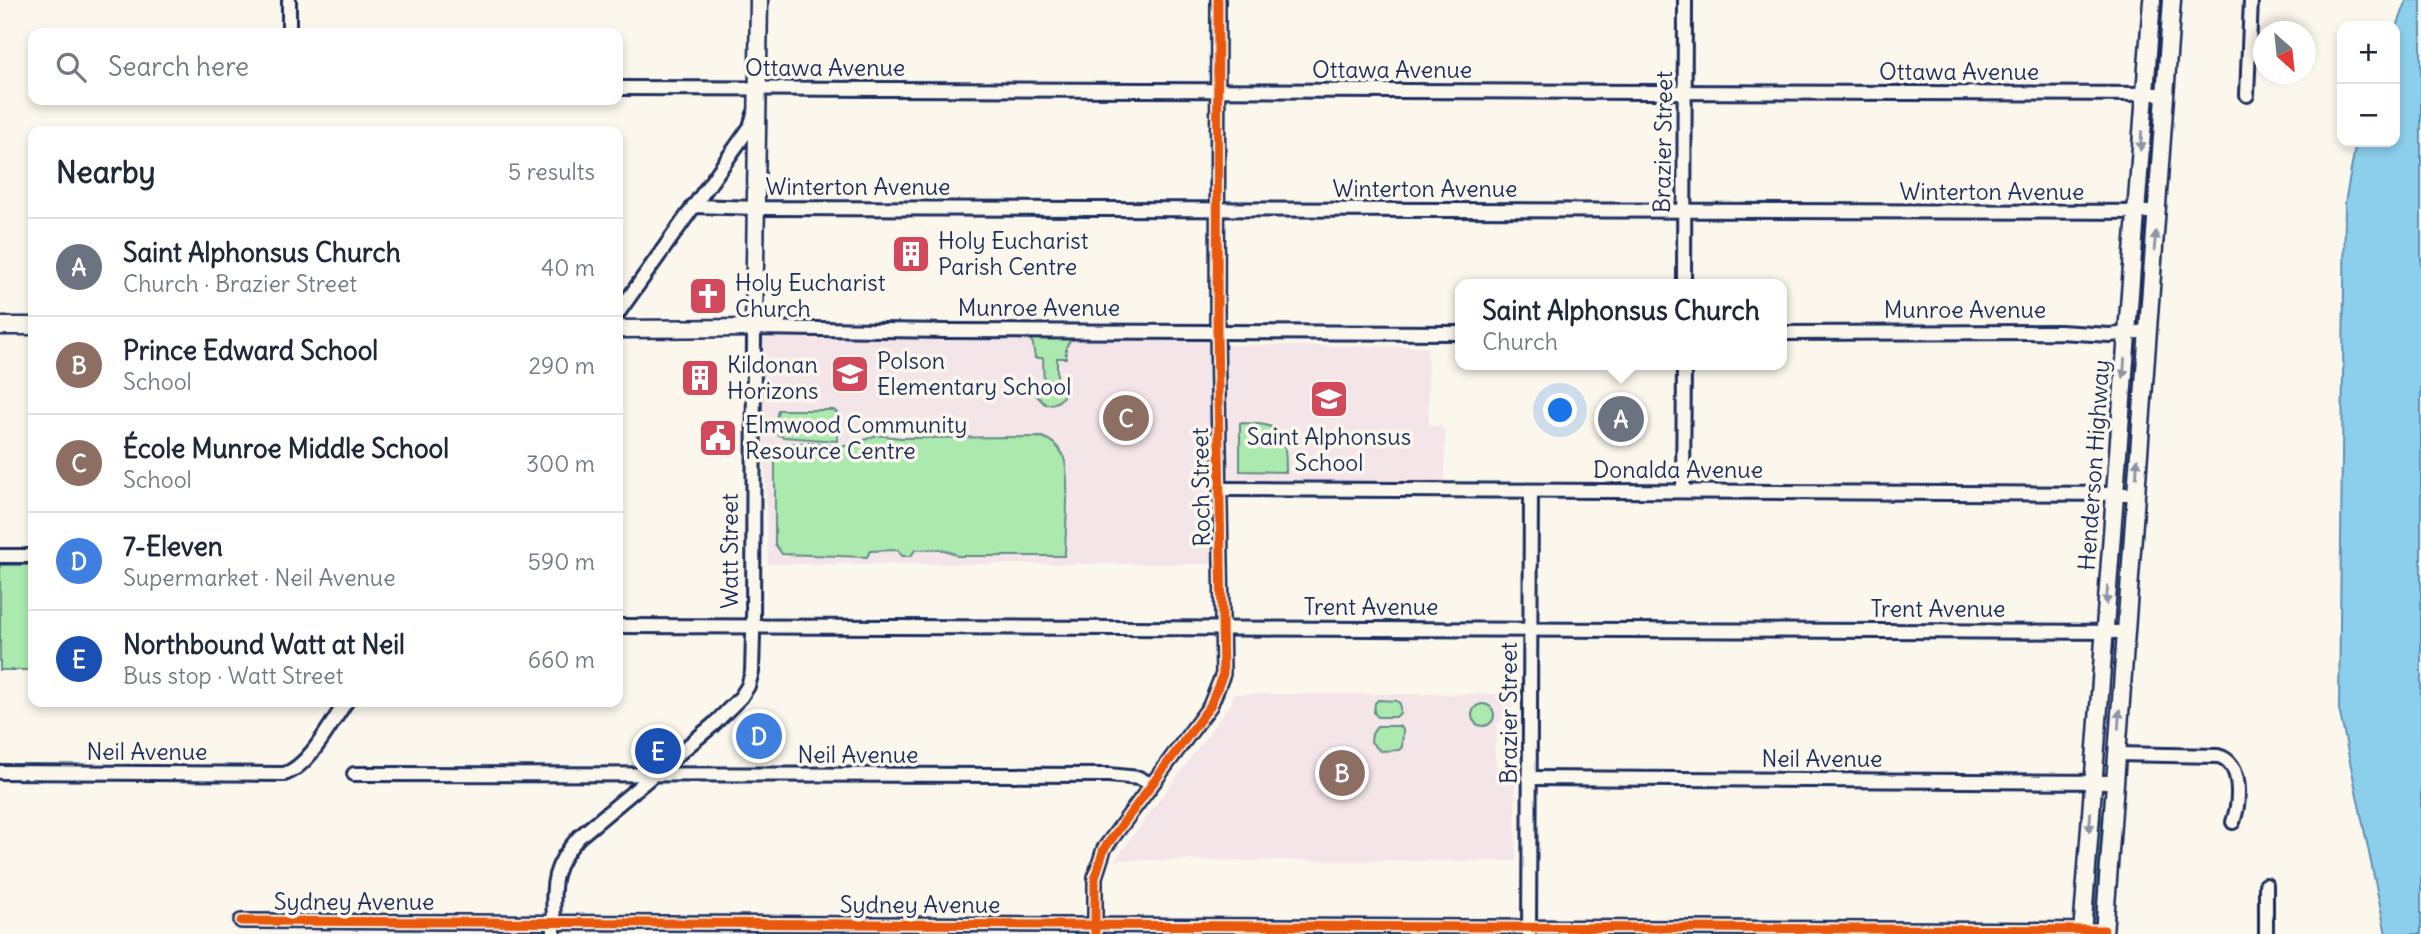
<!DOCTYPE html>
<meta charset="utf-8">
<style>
:root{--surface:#fff;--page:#f2f2f3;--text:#1f2937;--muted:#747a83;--line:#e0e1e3;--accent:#d1495b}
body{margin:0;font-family:Delius,sans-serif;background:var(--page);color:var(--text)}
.controls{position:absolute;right:21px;top:21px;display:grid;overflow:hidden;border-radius:14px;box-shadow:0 4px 10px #0003}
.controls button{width:63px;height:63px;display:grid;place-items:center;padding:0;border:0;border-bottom:2px solid var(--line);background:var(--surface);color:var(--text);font:35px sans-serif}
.compass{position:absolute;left:2253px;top:21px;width:63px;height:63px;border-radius:50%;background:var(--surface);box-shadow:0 4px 10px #0003;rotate:153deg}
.you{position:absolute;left:1561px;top:411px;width:24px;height:24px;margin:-18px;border:5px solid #fff;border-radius:50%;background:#1a73e8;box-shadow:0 0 0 10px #1a73e833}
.badge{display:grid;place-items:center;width:46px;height:46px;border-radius:50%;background:var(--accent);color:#fff;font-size:23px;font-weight:700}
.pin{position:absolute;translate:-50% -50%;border:4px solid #fff;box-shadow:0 2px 7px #0006}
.popup{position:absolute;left:1455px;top:279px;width:332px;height:91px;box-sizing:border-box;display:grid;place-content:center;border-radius:14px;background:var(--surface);filter:drop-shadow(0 2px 5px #0005);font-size:23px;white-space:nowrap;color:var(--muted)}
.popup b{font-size:26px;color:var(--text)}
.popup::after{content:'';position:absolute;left:50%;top:100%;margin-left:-14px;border:14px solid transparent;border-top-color:var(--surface)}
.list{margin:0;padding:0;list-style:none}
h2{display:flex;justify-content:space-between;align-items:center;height:91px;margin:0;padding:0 28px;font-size:30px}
h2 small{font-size:23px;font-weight:400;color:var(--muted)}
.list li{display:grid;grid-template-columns:46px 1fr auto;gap:21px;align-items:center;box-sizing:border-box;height:98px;padding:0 28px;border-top:2px solid var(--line)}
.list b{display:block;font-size:26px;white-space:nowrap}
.list p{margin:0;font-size:23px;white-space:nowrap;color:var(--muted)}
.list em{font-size:23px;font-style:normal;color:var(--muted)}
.icon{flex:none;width:38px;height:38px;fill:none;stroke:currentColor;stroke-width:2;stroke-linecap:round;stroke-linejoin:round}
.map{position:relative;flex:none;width:2421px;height:934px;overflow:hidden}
.search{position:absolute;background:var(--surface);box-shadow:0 4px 10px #0003;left:28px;top:28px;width:595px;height:77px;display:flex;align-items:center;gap:18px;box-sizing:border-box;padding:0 24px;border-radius:14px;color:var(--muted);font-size:26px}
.panel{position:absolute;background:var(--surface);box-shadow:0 4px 10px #0003;left:28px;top:126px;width:595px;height:581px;border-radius:14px}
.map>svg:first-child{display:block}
</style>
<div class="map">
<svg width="2421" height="934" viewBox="0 0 2421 934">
<rect width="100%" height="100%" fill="#fbf7ec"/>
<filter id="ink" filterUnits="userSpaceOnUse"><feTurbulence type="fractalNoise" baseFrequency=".0143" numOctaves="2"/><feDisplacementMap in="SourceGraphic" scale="14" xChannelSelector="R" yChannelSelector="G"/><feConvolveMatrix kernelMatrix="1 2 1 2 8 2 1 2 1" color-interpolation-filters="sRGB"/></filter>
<g filter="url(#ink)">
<g fill="#f4e5e9">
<polygon points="1210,335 1213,564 768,564 761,336"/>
<polygon points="1227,345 1427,347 1429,426 1441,426 1445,431 1445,484 1230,483"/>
<polygon points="1233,694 1515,694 1514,706 1497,725 1497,739 1494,747 1497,768 1515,778 1516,861 1115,860 1232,702"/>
</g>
<g fill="#ace9af" stroke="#648c86" stroke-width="2">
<path d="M1029 337H1072L1066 347V358H1057V389H1066C1063 400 1056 405 1045 404L1036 395 1035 389H1044L1043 358H1035L1033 344Z"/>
<polygon points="778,410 834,410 839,415 837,441 783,437 773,432"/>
<path d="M1240 423C1282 423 1286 432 1286 472L1240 471Z"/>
<path d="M877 435 901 438 1042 437C1051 440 1058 446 1063 455 1071 473 1065 533 1065 556H957C946 547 929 549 915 550L911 556H902L898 550 870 551 867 557 782 554 775 544V462C778 430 825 448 846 446 858 445 866 438 877 435Z"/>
<path d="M2121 509C2123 533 2126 607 2112 624Z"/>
<rect x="0" y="565" width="33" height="105"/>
<polygon points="1378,700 1397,701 1400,704 1400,713 1396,717 1378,717 1374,713 1375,703"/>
<circle cx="1483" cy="715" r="11"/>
<polygon points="1377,726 1399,726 1403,730 1402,747 1399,750 1380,751 1371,742 1372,734"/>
<polygon points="2099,796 2102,828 2094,920 2092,873"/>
</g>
<polygon fill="#8ccfed" stroke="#5f8fb4" stroke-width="2" points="2407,0 2421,0 2421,934 2386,934 2339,709 2345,203 2356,142 2395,142 2395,32"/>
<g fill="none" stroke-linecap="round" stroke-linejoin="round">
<defs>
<g id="minor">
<polyline points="289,0 289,33"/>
<polyline points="618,88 2166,94"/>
<polyline points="2247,95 2251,0"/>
<polyline points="693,206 757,208 2157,212"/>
<polyline points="1684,284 1685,0"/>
<polyline points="618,313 750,127 754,114"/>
<polyline points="1782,333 2059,332 2110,335 2147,331"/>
<polyline points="1220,489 2136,494"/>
<polyline points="1683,491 1684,365"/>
<polyline points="0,556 33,556"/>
<polyline points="618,626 2125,632"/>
<path d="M2116 754 2218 756C2243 762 2240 802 2233 822"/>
<path d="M0 772 284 774C309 767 331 723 346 702"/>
<polyline points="354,774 1109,775 1139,778 1151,784"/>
<polyline points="1529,778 2115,782"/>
<polyline points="241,921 2104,930"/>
<path d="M554 934C554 890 547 872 579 837L713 725 741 697 748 686 752 672 753 635 754 328 947 331 1460 333"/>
<polyline points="1095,934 1095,877 1104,849 1210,706 1223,674 1217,332 1218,0"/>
<polyline points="1529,934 1531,492"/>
<polyline points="2266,934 2266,885"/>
</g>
<g id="major">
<polyline points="0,326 33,326"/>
<polyline points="618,329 754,328 759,0"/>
<polyline points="2082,934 2152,0"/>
<polyline points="2104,934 2172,0"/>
</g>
</defs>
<use href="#minor" stroke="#1b2f5e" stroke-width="18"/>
<use href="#major" stroke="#1b2f5e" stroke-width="21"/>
<use href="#minor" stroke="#fbf7ec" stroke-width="12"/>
<use href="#major" stroke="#fbf7ec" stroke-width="16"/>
<defs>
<g id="cycleway">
<polyline points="241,921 2104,930"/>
<polyline points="1095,934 1095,877 1104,849 1210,706 1223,674 1217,332 1218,0"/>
</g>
</defs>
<use href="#cycleway" stroke="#fbf7ec" stroke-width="13"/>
<use href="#cycleway" stroke="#e8590c" stroke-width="9"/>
</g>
<defs><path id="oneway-solid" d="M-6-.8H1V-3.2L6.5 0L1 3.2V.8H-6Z" transform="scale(1.75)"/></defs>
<g fill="#8b93a5">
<use href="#oneway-solid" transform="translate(2141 141) rotate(94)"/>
<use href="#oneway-solid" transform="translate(2155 241) rotate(-85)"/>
<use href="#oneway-solid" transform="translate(2124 368) rotate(94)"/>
<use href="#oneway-solid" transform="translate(2137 468) rotate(-86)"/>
<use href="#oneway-solid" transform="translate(2107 595) rotate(94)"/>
<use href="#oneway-solid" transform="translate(2119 719) rotate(-86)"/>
<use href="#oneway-solid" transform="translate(2090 822) rotate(94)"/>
</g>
</g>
<defs>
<symbol id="building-square" viewBox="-11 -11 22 22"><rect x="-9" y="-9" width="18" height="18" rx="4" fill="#d1495b" stroke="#fbf7ec"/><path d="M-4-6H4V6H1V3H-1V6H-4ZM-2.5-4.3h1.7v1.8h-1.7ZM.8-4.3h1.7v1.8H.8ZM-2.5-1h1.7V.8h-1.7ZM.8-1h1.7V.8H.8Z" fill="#fff"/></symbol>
<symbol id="church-square" viewBox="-11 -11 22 22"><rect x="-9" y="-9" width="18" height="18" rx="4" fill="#d1495b" stroke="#fbf7ec"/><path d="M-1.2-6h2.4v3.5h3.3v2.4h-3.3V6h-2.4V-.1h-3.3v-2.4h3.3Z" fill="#fff"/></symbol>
<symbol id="school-square" viewBox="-11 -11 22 22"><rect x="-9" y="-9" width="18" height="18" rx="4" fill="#d1495b" stroke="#fbf7ec"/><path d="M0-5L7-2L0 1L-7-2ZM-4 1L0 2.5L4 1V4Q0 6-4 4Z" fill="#fff"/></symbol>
<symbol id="civic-square" viewBox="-11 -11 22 22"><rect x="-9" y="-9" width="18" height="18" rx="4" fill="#d1495b" stroke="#fbf7ec"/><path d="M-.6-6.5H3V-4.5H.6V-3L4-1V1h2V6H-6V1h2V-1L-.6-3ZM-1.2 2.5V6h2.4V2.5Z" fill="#fff"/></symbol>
</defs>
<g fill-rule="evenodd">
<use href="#building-square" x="889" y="232" width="44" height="44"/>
<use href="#church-square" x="686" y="274" width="44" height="44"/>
<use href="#school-square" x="828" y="352" width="44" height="44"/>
<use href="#building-square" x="678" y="356" width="44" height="44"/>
<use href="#school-square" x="1307" y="377" width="44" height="44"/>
<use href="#civic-square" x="696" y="416" width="44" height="44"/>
</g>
<g text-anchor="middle" stroke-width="7" stroke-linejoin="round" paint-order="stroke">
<g font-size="23" fill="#1b2f5e" stroke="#fbf7ec">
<text x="825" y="76">Ottawa Avenue</text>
<text x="1392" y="78">Ottawa Avenue</text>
<text x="1959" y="80">Ottawa Avenue</text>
<text transform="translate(1663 142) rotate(-89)" y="8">Brazier Street</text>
<text x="858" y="195">Winterton Avenue</text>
<text x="1425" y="197">Winterton Avenue</text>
<text x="1992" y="200">Winterton Avenue</text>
<text x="1039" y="316">Munroe Avenue</text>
<text x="1965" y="318">Munroe Avenue</text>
<text transform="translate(2094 465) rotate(-86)" y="8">Henderson Highway</text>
<text x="1678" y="478">Donalda Avenue</text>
<text transform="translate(1201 487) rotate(-91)" y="8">Roch Street</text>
<text transform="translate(730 551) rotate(-90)" y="8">Watt Street</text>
<text x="1371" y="615">Trent Avenue</text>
<text x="1938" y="617">Trent Avenue</text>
<text transform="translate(1509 713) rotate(-90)" y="8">Brazier Street</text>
<text x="147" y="760">Neil Avenue</text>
<text x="858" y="763">Neil Avenue</text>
<text x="1822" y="767">Neil Avenue</text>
<text x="354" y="910">Sydney Avenue</text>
<text x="920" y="913">Sydney Avenue</text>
</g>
<g font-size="23" fill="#1b2f5e" stroke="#fbf7ec" text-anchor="start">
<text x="938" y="249">Holy Eucharist<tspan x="938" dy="26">Parish Centre</tspan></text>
<text x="735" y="291">Holy Eucharist<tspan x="735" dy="26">Church</tspan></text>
<text x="877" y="369">Polson<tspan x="877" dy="26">Elementary School</tspan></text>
<text x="727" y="373">Kildonan<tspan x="727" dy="26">Horizons</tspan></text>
<text x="745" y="433">Elmwood Community<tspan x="745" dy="26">Resource Centre</tspan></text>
<text x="1329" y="445" text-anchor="middle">Saint Alphonsus<tspan x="1329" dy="26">School</tspan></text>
</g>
</g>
</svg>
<div class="controls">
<button>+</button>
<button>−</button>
</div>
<svg class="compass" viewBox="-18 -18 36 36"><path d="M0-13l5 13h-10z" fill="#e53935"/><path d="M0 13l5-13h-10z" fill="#747a83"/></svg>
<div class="you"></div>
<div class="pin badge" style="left:1621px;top:419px;background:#6b7280">A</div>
<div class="popup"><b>Saint Alphonsus Church</b>Church</div>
<div class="pin badge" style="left:1342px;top:773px;background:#8d6e63">B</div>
<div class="pin badge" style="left:1126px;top:418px;background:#8d6e63">C</div>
<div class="pin badge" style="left:759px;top:736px;background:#3f7fe0">D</div>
<div class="pin badge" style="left:658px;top:751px;background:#1a4fb4">E</div>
<div class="search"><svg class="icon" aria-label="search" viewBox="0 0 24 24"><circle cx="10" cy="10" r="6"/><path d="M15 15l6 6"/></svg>Search here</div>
<section class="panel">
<h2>Nearby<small>5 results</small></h2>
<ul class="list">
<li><span class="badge" style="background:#6b7280">A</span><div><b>Saint Alphonsus Church</b><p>Church · Brazier Street</p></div><em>40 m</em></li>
<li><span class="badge" style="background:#8d6e63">B</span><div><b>Prince Edward School</b><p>School</p></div><em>290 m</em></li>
<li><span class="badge" style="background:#8d6e63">C</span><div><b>École Munroe Middle School</b><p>School</p></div><em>300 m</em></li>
<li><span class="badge" style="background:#3f7fe0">D</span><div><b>7-Eleven</b><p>Supermarket · Neil Avenue</p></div><em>590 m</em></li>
<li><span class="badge" style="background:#1a4fb4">E</span><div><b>Northbound Watt at Neil</b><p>Bus stop · Watt Street</p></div><em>660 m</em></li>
</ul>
</section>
</div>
